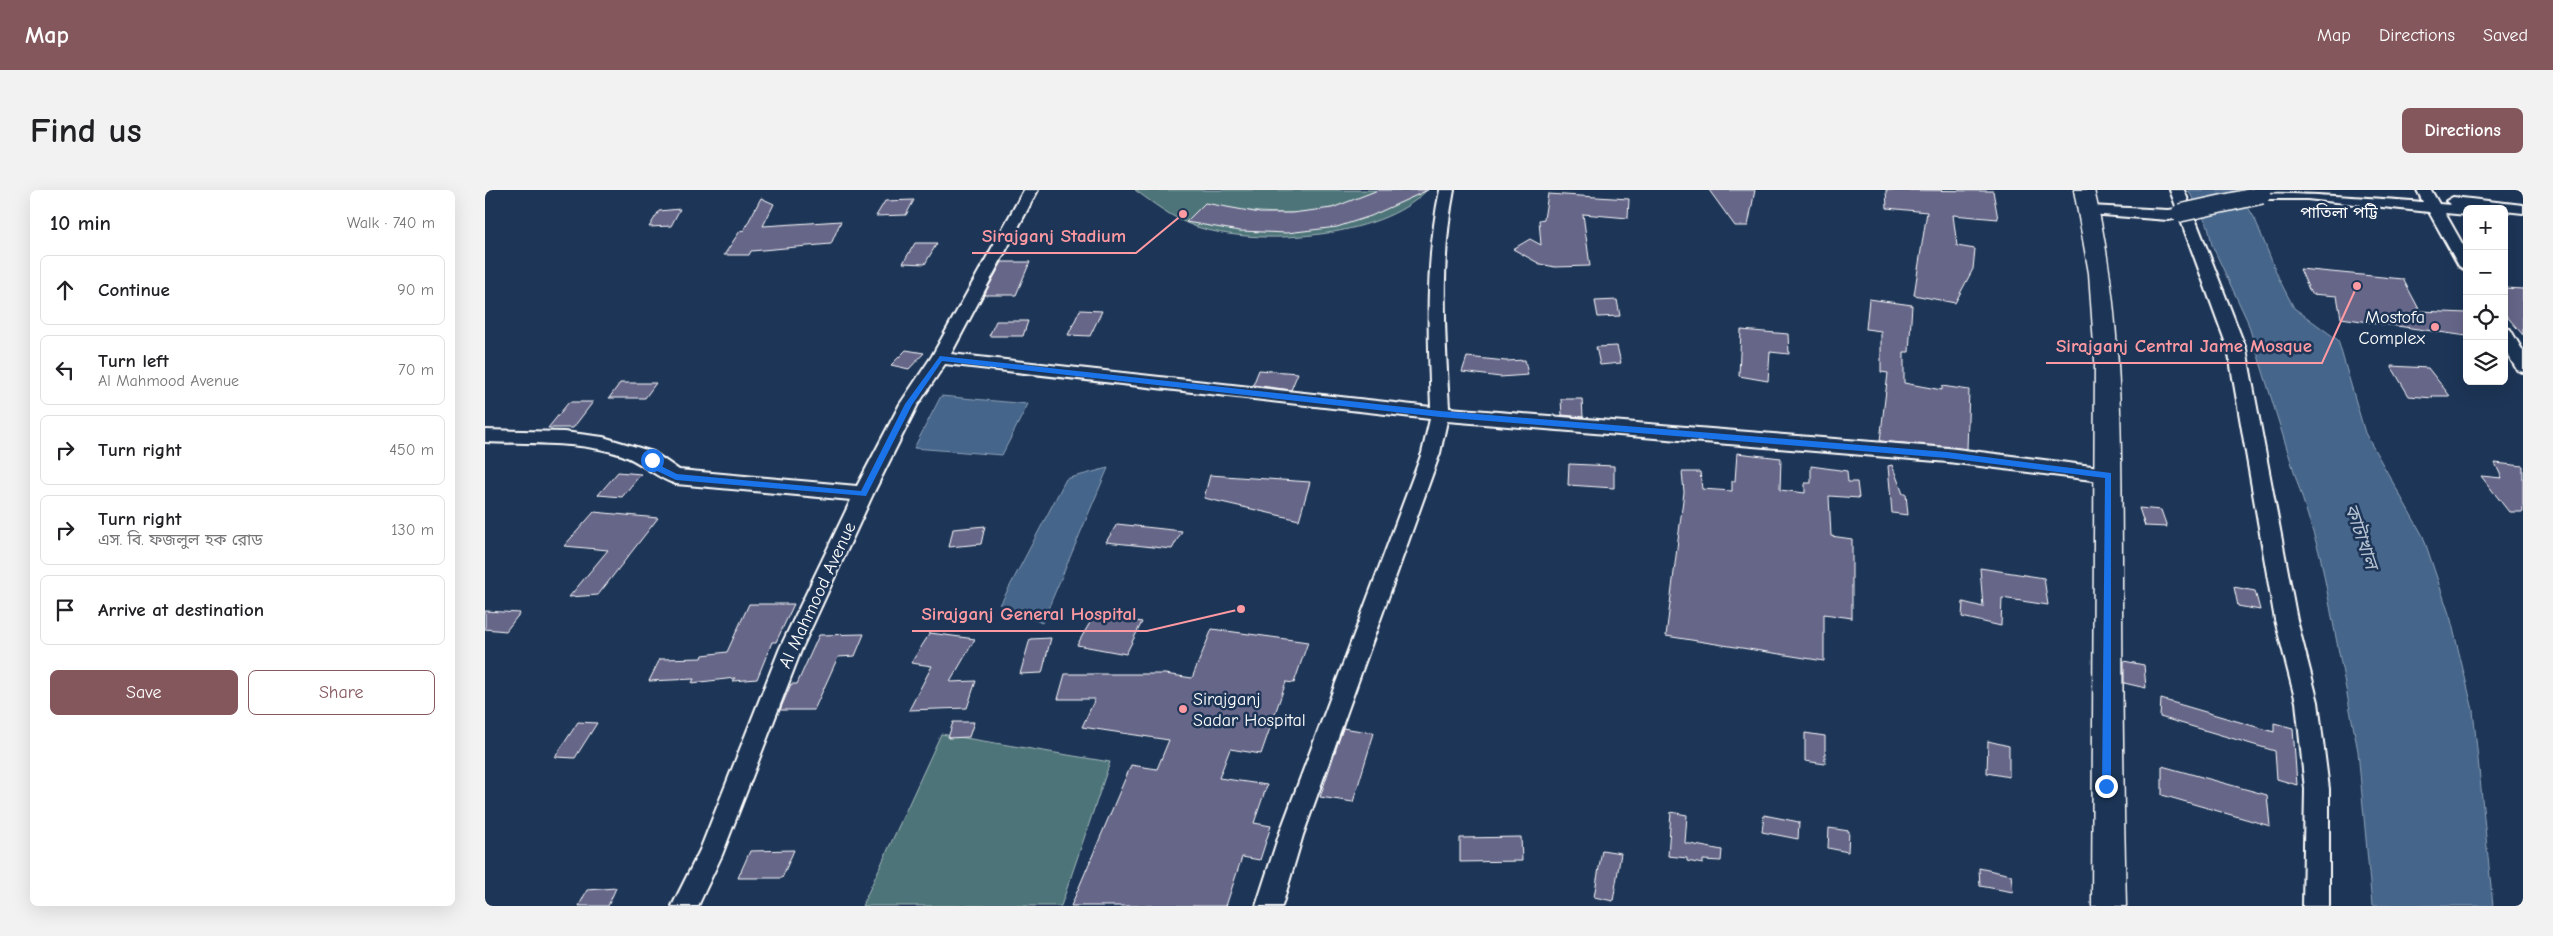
<!DOCTYPE html>
<meta charset="utf-8">
<style>
:root{--surface:#fff;--page:#f2f2f2;--text:#202124;--muted:#757577;--line:#e0e0e0;--accent:#84575d}
body{margin:0;font-family:"Comic Neue","Noto Sans Bengali",sans-serif;background:var(--page);color:var(--text)}
.controls{position:absolute;right:15px;top:15px;display:grid;overflow:hidden;border-radius:8px;box-shadow:0 5px 20px #0002}
.controls button{width:45px;height:45px;display:grid;place-items:center;padding:0;border:0;border-bottom:1px solid var(--line);background:var(--surface);color:var(--text);font:25px sans-serif}
.stop{position:absolute;width:15px;height:15px;margin:-11px;border:4px solid #1a73e8;border-radius:50%;background:#fff}
.stop.end{background:#1a73e8;border-color:#fff;box-shadow:0 1px 5px #0008}
.list{margin:0;padding:0;list-style:none}
h2{display:flex;justify-content:space-between;align-items:center;height:65px;margin:0;padding:0 20px;font-size:21px}
h2 small{font-size:16px;font-weight:400;color:var(--muted)}
.list li{display:grid;grid-template-columns:32px 1fr auto;gap:15px;align-items:center;box-sizing:border-box;height:70px;margin:0 10px 10px;padding:0 10px;border:1px solid var(--line);border-radius:8px}
.list b{display:block;font-size:19px;white-space:nowrap}
.list p{margin:0;font-size:16px;white-space:nowrap;color:var(--muted)}
.list em{font-size:16px;font-style:normal;color:var(--muted)}
.actions{display:flex;gap:10px;padding:15px 20px}
.actions a{flex:1;padding:11px 0;border:1px solid var(--accent);border-radius:8px;text-align:center;font-size:18px;color:var(--accent)}
.actions .main{background:var(--accent);color:#fff}
.icon{flex:none;width:28px;height:28px;fill:none;stroke:currentColor;stroke-width:2;stroke-linecap:round;stroke-linejoin:round}
.map{position:relative;flex:none;width:2038px;height:716px;overflow:hidden;border-radius:8px}
header{display:flex;align-items:center;gap:30px;box-sizing:border-box;height:70px;padding:0 25px;background:var(--accent);color:#fff}
header strong{font-size:24px}
nav{display:flex;gap:28px;margin-inline-start:auto;font-size:18px}
.intro{display:flex;align-items:center;justify-content:space-between;box-sizing:border-box;height:120px;padding:0 30px}
h1{margin:0;font-size:35px}
.button{padding:12px 22px;border-radius:8px;background:var(--accent);color:#fff;font-size:18px;font-weight:700}
main{display:flex;gap:30px;padding:0 30px}
aside{flex:1;background:var(--surface);border-radius:8px;box-shadow:0 5px 20px #0002}
.map>svg:first-child{display:block}
</style>
<header>
<strong>Map</strong>
<nav><a>Map</a><a>Directions</a><a>Saved</a></nav>
</header>
<div class="intro"><h1>Find us</h1><a class="button">Directions</a></div>
<main>
<aside>
<h2>10 min<small>Walk · 740 m</small></h2>
<ul class="list">
<li><svg class="icon" aria-label="ahead" viewBox="0 0 24 24"><path d="M12 20V5M6 11l6-6 6 6"/></svg><div><b>Continue</b></div><em>90 m</em></li>
<li><svg class="icon" aria-label="left" viewBox="0 0 24 24"><path d="M17 20v-9H6M10 6l-5 5 5 5"/></svg><div><b>Turn left</b><p>Al Mahmood Avenue</p></div><em>70 m</em></li>
<li><svg class="icon" aria-label="right" viewBox="0 0 24 24"><path d="M7 20v-9h11M14 6l5 5-5 5"/></svg><div><b>Turn right</b></div><em>450 m</em></li>
<li><svg class="icon" aria-label="right" viewBox="0 0 24 24"><path d="M7 20v-9h11M14 6l5 5-5 5"/></svg><div><b>Turn right</b><p>এস. বি. ফজলুল হক রোড</p></div><em>130 m</em></li>
<li><svg class="icon" aria-label="arrive" viewBox="0 0 24 24"><path d="M6 21V4h12l-3 4 3 4H6"/></svg><div><b>Arrive at destination</b></div></li>
</ul>
<div class="actions"><a class="main">Save</a><a>Share</a></div>
</aside>
<div class="map">
<svg width="2038" height="716" viewBox="0 0 2038 716">
<rect width="100%" height="100%" fill="#1d3557"/>
<filter id="ink" filterUnits="userSpaceOnUse"><feTurbulence type="fractalNoise" baseFrequency=".02" numOctaves="2"/><feDisplacementMap in="SourceGraphic" scale="10" xChannelSelector="R" yChannelSelector="G"/><feConvolveMatrix kernelMatrix="1 2 1 2 8 2 1 2 1" color-interpolation-filters="sRGB"/></filter>
<g filter="url(#ink)">
<g fill="#4e7579" stroke="#a6babc">
<path d="M650 0H893C879 6 865 13 850 17 817 26 780 23 746 19L755 41 942 0C895 50 770 57 709 36 687 28 668 13 650 0Z"/>
<polygon points="456,544 625,572 576,716 377,716"/>
</g>
<g fill="#45658a" stroke="#8fa3b9">
<polygon points="1703,0 1753,0 1770,29 1794,89 1809,118 1853,150 1880,243 1938,346 1966,430 1988,520 2008,716 1887,716 1873,561 1835,365 1762,130 1727,55 1723,36"/>
<polygon points="456,206 543,214 517,265 429,258"/>
<polygon points="623,278 557,433 515,415 581,289"/>
</g>
<g fill="#666689" stroke="#fff">
<polygon points="893,0 943,0 886,26 852,37 802,43 755,41 701,32 720,13 775,23 807,23 847,18"/>
<polygon points="1224,0 1270,0 1263,36 1250,36"/>
<polygon points="1401,0 1508,1 1513,29 1468,25 1472,56 1490,59 1488,79 1470,113 1429,105 1442,22 1402,18"/>
<polygon points="1063,4 1144,9 1143,28 1098,24 1105,76 1070,77 1055,74 1028,59 1045,49 1056,55 1054,30 1059,29"/>
<polygon points="276,8 289,14 278,36 356,31 346,54 266,61 264,65 239,65 255,41 259,40"/>
<polygon points="429,10 421,25 391,26 400,11"/>
<polygon points="195,19 186,36 164,37 174,21"/>
<polygon points="430,53 452,53 440,74 418,73"/>
<polygon points="517,72 545,72 531,105 499,105"/>
<polygon points="1815,79 1918,89 1935,121 1982,123 1982,146 1856,128 1852,106 1826,104"/>
<polygon points="2019,98 2038,99 2038,145 2019,123"/>
<polygon points="1384,109 1427,115 1424,162 1419,162 1419,193 1457,200 1457,196 1484,200 1482,259 1395,251 1403,183 1396,182 1396,141 1381,139"/>
<polygon points="1132,110 1135,126 1113,127 1110,111"/>
<polygon points="595,120 617,121 605,146 583,145"/>
<polygon points="511,131 543,131 538,146 504,146"/>
<polygon points="1256,140 1303,144 1304,164 1285,162 1283,191 1254,186"/>
<polygon points="1132,156 1136,173 1115,175 1111,157"/>
<polygon points="421,160 439,163 424,179 406,175"/>
<polygon points="982,167 1021,171 1040,170 1043,185 1015,187 977,182"/>
<polygon points="1906,176 1943,178 1965,206 1947,206 1948,208 1924,206"/>
<polygon points="774,180 813,183 806,200 768,195"/>
<polygon points="135,193 171,193 160,208 124,208"/>
<polygon points="1076,209 1097,209 1098,227 1077,225"/>
<polygon points="84,212 108,212 88,238 63,238"/>
<polygon points="1252,263 1296,268 1295,300 1320,303 1320,293 1326,293 1326,276 1362,281 1363,292 1372,292 1374,308 1344,306 1346,346 1367,349 1367,428 1339,424 1339,471 1181,446 1199,302 1197,282 1215,282 1217,299 1247,301 1247,291 1250,291"/>
<polygon points="2010,273 2038,276 2038,322 2024,322 1996,286 2017,288"/>
<polygon points="1084,274 1129,276 1129,298 1083,295"/>
<polygon points="1407,275 1418,304 1421,304 1423,325 1407,323 1403,276"/>
<polygon points="133,282 156,284 137,307 113,305"/>
<polygon points="725,285 825,292 814,330 719,308"/>
<polygon points="1654,318 1676,320 1682,337 1660,336"/>
<polygon points="109,322 173,328 113,405 84,407 123,360 79,356"/>
<polygon points="632,334 697,341 687,359 621,352"/>
<polygon points="500,336 496,354 464,357 468,339"/>
<polygon points="1495,378 1559,388 1563,415 1517,408 1516,436 1477,427 1478,412 1498,417"/>
<polygon points="1749,397 1770,401 1775,420 1753,416"/>
<polygon points="264,414 309,414 291,452 287,452 272,489 248,491 250,488 207,493 209,489 164,491 175,469 217,468 218,465 242,462"/>
<polygon points="0,421 35,423 21,441 0,439"/>
<polygon points="610,424 657,432 641,464 592,455"/>
<polygon points="727,439 823,452 809,493 801,492 776,564 745,559 734,588 782,595 769,633 786,636 775,670 757,667 741,716 586,716 646,575 672,579 684,550 597,537 610,509 573,509 580,484 680,484 707,488"/>
<polygon points="445,443 490,449 465,492 491,491 482,518 424,520 447,476 426,473"/>
<polygon points="379,444 370,466 353,467 329,520 295,520 306,494 312,494 334,445"/>
<polygon points="566,448 557,483 535,484 545,449"/>
<polygon points="1639,471 1659,475 1661,498 1639,493"/>
<polygon points="1676,509 1789,542 1789,533 1808,538 1812,595 1792,589 1790,561 1675,527"/>
<polygon points="93,532 112,533 90,568 70,567"/>
<polygon points="468,532 489,532 484,547 463,548"/>
<polygon points="858,538 889,543 868,612 835,607"/>
<polygon points="1320,543 1340,546 1340,574 1320,571"/>
<polygon points="1503,551 1524,556 1524,587 1502,583"/>
<polygon points="1677,576 1782,605 1785,636 1677,605"/>
<polygon points="1186,622 1202,625 1200,653 1237,660 1236,671 1218,670 1218,674 1202,671 1202,668 1183,666"/>
<polygon points="1279,625 1314,632 1313,649 1277,642"/>
<polygon points="1344,638 1364,641 1363,662 1343,658"/>
<polygon points="1036,647 1037,671 975,672 975,648"/>
<polygon points="309,660 297,688 253,688 265,661"/>
<polygon points="1117,660 1136,663 1128,711 1109,707"/>
<polygon points="1494,678 1526,685 1528,702 1495,696"/>
<polygon points="131,698 123,716 94,716 102,700"/>
</g>
<g fill="none" stroke-linecap="round" stroke-linejoin="round">
<defs>
<g id="street">
<path d="M539 0H553L466 164 946 217C943 145 940 71 955 0H969C955 71 960 146 964 218L1463 258 1623 278 1630 280 1632 285 1630 290 1623 292 1463 272 962 231 955 263 818 645 797 716H771L794 645 937 263 945 229 460 174 432 216 388 304 317 458 237 665 213 716H187L215 660 295 458 366 310 191 294C171 288 157 272 137 265 94 251 45 254 0 252V240L79 242 118 247 168 262 194 280 372 296 415 214 447 166Z"/>
<polygon points="1685,0 1699,0 1761,159 1812,430 1833,512 1844,599 1844,716 1818,716 1820,599 1811,512 1790,430 1743,159 1695,28 1683,30 1604,24 1597,20 1604,16 1683,20 1692,19"/>
<path d="M1932 0H1946L1954 14 1966 15 1961 11 1968 7 2038 15V23L2019 21V19L1986 18 1988 19H1982V25L1960 23 1982 62V81L1974 76 1944 22 1822 9H1777L1770 5C1779 0 1916 10 1938 12Z"/>
<polygon points="2019,138 2025,139 2038,161 2038,182 2032,180 2019,158"/>
</g>
<path id="secondary" d="M1589 0H1609C1638 121 1636 244 1637 368 1637 484 1638 600 1641 716H1607L1610 170 1604 83Z"/>
</defs>
<use href="#street" stroke="#fff" stroke-width="4"/>
<use href="#secondary" stroke="#fff" stroke-width="3"/>
<use href="#street" fill="#1d3557" fill-rule="evenodd"/>
<use href="#secondary" fill="#1d3557" fill-rule="evenodd"/>
<defs>
<polyline id="street-bridge" points="1695,23 1777,5"/>
</defs>
<use href="#street-bridge" stroke="#fff" stroke-width="20" stroke-linecap="butt"/>
<use href="#street-bridge" stroke="#1d3557" stroke-width="17"/>
</g>
</g>
<polygon fill="#1a73e8" points="455,166 955,221 1462,262 1626,283 1626,596 1621,600 1617,596 1620,288 1462,268 955,227 457,171 427,215 381,306 191,290 172,281 163,270 169,268 178,277 192,284 376,301 420,214"/>
<g fill="#ff9aa2" stroke="#1d3557" stroke-width="2">
<circle cx="1950" cy="137" r="5"/>
<circle cx="698" cy="519" r="5"/>
</g>
<g text-anchor="middle" stroke-width="5" stroke-linejoin="round" paint-order="stroke">
<g font-size="16" fill="#fff" stroke="#1d3557">
<text x="1854" y="28">পাতিলা পট্টি</text>
</g>
<g font-size="18" fill="#fff" stroke="#1d3557" text-anchor="end">
<text x="1940" y="133">Mostofa<tspan x="1940" dy="21">Complex</tspan></text>
<text x="708" y="515" text-anchor="start">Sirajganj<tspan x="708" dy="21">Sadar Hospital</tspan></text>
</g>
<g font-size="18" fill="#fff" stroke="#1d3557">
<text transform="translate(332 405) rotate(-65)" y="6">Al Mahmood Avenue</text>
</g>
<g font-size="19" font-style="italic" fill="#b5c1d0" stroke="#1d3557">
<text transform="translate(1877 346) rotate(71)" y="7">কাটাখাল</text>
</g>
</g>
<path fill="none" stroke="#ff9aa2" stroke-width="2" d="M698 24L651 63H487M1872 96L1837 173H1561M756 419L662 441H427"/>
<g fill="#ff9aa2" stroke="#1d3557" stroke-width="2">
<circle cx="698" cy="24" r="5"/>
<circle cx="1872" cy="96" r="5"/>
<circle cx="756" cy="419" r="5"/>
</g>
<g font-size="19" text-anchor="middle" font-weight="bold" fill="#ff9aa2" stroke="#1d3557" stroke-width="5" stroke-linejoin="round" paint-order="stroke">
<text x="569" y="52">Sirajganj Stadium</text>
<text x="1699" y="162">Sirajganj Central Jame Mosque</text>
<text x="544" y="430">Sirajganj General Hospital</text>
</g>
</svg>
<div class="controls">
<button>+</button>
<button>−</button>
<button><svg class="icon" aria-label="locate" viewBox="0 0 24 24"><circle cx="12" cy="12" r="6"/><path d="M12 2v4M12 18v4M2 12h4M18 12h4"/></svg></button>
<button><svg class="icon" aria-label="layers" viewBox="0 0 24 24"><path d="M12 4l9 5-9 5-9-5zM3 14l9 5 9-5"/></svg></button>
</div>
<div class="stop" style="left:167px;top:270px"></div>
<div class="stop end" style="left:1621px;top:596px"></div>
</div>
</main>
